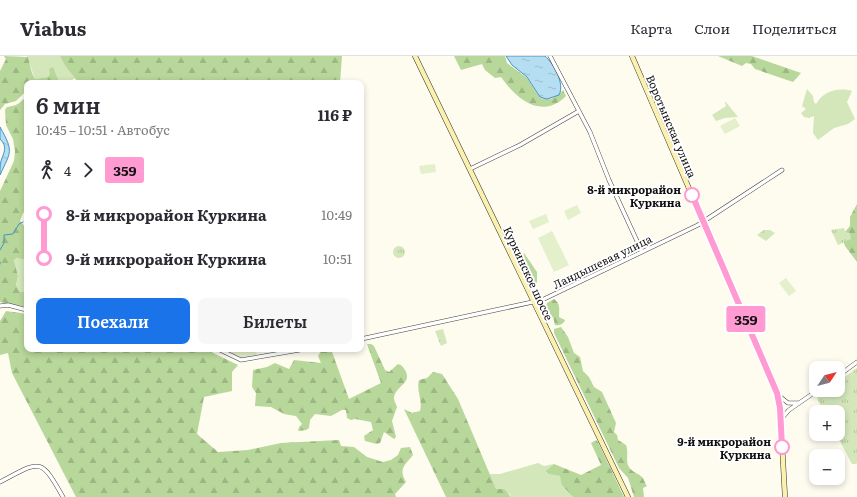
<!DOCTYPE html>
<html lang="ru">
<head>
<meta charset="utf-8">
<style>
	:root { --surface:#fff; --page:#f7f7f7; --text:#2b2b33; --muted:#7c7c81; --line:#e1e1e2; --accent:#1a73e8 }
	body { margin:0; font-family:Literata,serif; background:var(--page); color:var(--text); height:100vh; display:flex; flex-direction:column; font-size:15px; white-space:nowrap }
	* { box-sizing:border-box; margin:0 }
	p { font-size:13px; color:var(--muted) }
	.icon { flex:none; width:22px; height:22px; fill:none; stroke:currentColor; stroke-width:2; stroke-linecap:round; stroke-linejoin:round }
	.map { position:relative; flex:1; overflow:hidden }
	.details { position:absolute; left:24px; top:24px; width:340px; height:272px; display:flex; flex-direction:column; background:var(--surface); border-radius:8px; box-shadow:0 2px 6px #0003 }
	.details>* { flex:none }
	.badge { padding:0 8px; border-radius:3px; font-size:14px; line-height:26px }
	.needle { width:26px; rotate:55deg }
	.controls { position:absolute; left:809px; top:305px; display:grid; gap:8px }
	.controls a { display:grid; place-items:center; width:36px; height:36px; border-radius:8px; background:var(--surface); box-shadow:0 2px 6px #0003; font-size:20px }
	.map>.badge { position:absolute; translate:-50% -50%; box-shadow:0 0 0 2px #fff }
	.legs { display:flex; align-items:center; gap:6px; height:44px; padding:0 12px; font-size:13px }
	.legs p { margin-inline-start:auto }
	.overview { display:flex; align-items:center; justify-content:space-between; height:68px; padding:0 12px }
	h1 { font-size:22px; font-weight:600; line-height:30px }
	.action { display:flex; gap:8px; margin-top:auto; padding:8px 12px }
	.action a { flex:1; height:46px; border-radius:8px; background:var(--accent); color:#fff; font-size:16px; font-weight:600; line-height:46px; text-align:center }
	.action a+a { background:var(--page); color:var(--text) }
	ul { padding:0 12px; list-style:none }
	li { display:flex; align-items:center; gap:14px; height:44px; font-size:15px }
	li i { display:grid; place-items:center; width:6px; height:100%; margin:0 5px; background:currentColor }
	li i::after { content:''; width:10px; height:10px; margin:-5px; border:3px solid; border-radius:50%; background:var(--surface) }
	li p { margin-inline-start:auto }
	li:first-child i { background:linear-gradient(#0000 50%,currentColor 0) }
	li:last-child i { background:linear-gradient(currentColor 50%,#0000 0) }
	header { display:flex; align-items:center; gap:24px; box-sizing:border-box; height:56px; padding:0 20px; background:var(--surface); border-bottom:1px solid var(--line) }
	header strong { font-size:19px }
	nav { display:flex; gap:22px; margin-inline-start:auto; font-size:14px }
	.map>svg:first-child { display:block }
</style>
</head>
<body>
<header>
<strong>Viabus</strong>
<nav><a>Карта</a><a>Слои</a><a>Поделиться</a></nav>
</header>
<div class="map">
<svg width="857" height="441" viewBox="0 0 857 441">
	<defs>
		<pattern id="forest-firs" width="22" height="20" patternUnits="userSpaceOnUse"><rect width="22" height="20" fill="#b8d79a"/><path d="M5 1l3.5 6h-7zM16 11l3.5 6h-7z" fill="#9db784"/></pattern>
		<pattern id="park-tufts" width="24" height="20" patternUnits="userSpaceOnUse"><rect width="24" height="20" fill="#d3e7ba"/><path d="M3 7l-1-3M5 7V3M7 7l1-3M15 17l-1-3M17 17v-4M19 17l1-3" fill="none" stroke="#b4c59f"/></pattern>
		<pattern id="water-ripples" width="26" height="14" patternUnits="userSpaceOnUse"><rect width="26" height="14" fill="#b6def3"/><path d="M2 4q2-2 4 0t4 0M15 11q2-2 4 0t4 0" fill="none" stroke="#9bbdcf"/></pattern>
	</defs>
	<rect width="100%" height="100%" fill="#fefbef"/>
	<path fill="#d3e7ba" d="M27,0H60C64,9 70,13 75,22L67,27H60L55,15L48,21L35,23Z
		M807,33L813,40L814,46L816,48C824,35 837,31 852,35L847,46L855,63L848,68L834,72L818,84L813,77L814,60L809,62L804,61L801,57L806,53L802,50Z
		M27,201V216L24,220L27,233L24,236H20L16,229L18,220L14,204L17,202L26,204Z
		M538,407L544,410L554,408L546,416L548,418L560,420L573,441H511L510,438L496,433L489,418H500Z"/>
	<path fill="url(#forest-firs)" d="M4,0L28,1C30,9 31,16 35,23L48,21L50,18L49,13L53,11L60,27H27V34L16,45L5,48L0,54V15L6,3Z
		M60,0H342L340,27H83L77,25C71,16 64,10 60,0Z
		M454,0H505L507,7L527,22L540,42C550,45 556,42 563,34L566,40C542,64 517,44 501,21L495,22L485,14L482,8L461,14Z
		M718,0H752L801,17L793,26L755,13L751,8L746,7L742,10Z
		M27,40V155L23,157L20,165L27,173V201L26,204L17,202L14,204L18,220L16,229L20,236H24L27,233L24,220L27,216V251L0,246V135L14,105L15,95L13,83L6,69L5,54L7,51C19,49 18,48 27,40Z
		M857,148V206L845,190L843,184L844,177L850,170V161Z
		M524,197L537,216V230L531,229L526,212L521,204Z
		M554,243C561,248 559,254 559,261L565,264C564,268 559,270 555,269L553,261H548L544,254L547,247Z
		M6,255L27,258V293H205L238,309L232,316V335L204,341L197,378L218,396L248,394L281,387L339,384L341,390L354,391L367,401L383,406L391,404L398,399L401,392L410,391L413,399C405,409 398,413 406,426L395,438L396,441H76L12,317L8,297L0,299V265Z
		M561,271L568,281L574,297L580,301L583,315L589,321L594,331L602,336L616,367L614,376L617,379L618,384L626,389C629,396 625,405 629,411C633,417 638,417 642,421C644,423 645,428 647,430L643,432L644,441H634L628,422L619,412L554,277V273Z
		M367,288H371L374,290L385,314L389,316L398,308C402,309 403,311 405,314C413,327 395,330 394,342C394,345 396,348 397,351L392,365L396,381L394,383L384,376L380,387L377,388L365,385L364,380L373,374L371,366L355,363L351,364L347,362L346,354H342L331,360L315,358L310,364L309,372L306,374L298,375L299,371L302,368L296,360L284,358L271,351L255,350L256,337L252,331L253,314L267,311L275,307L289,313L294,304L321,307L318,300L321,295L331,293L349,343L381,327Z
		M433,316L442,318L458,343L496,433H504L511,441H446L404,353L412,357L420,355C423,344 416,335 419,324L427,322Z
		M596,384L598,386L624,441H573L562,429L560,420L548,418L546,415L554,408L581,419L601,409L591,387Z"/>
	<path fill="url(#park-tufts)" d="M725,45L738,61L725,62L716,65L712,59L726,50Z
		M844,172L845,176L850,177L851,183L838,189L831,174Z
		M764,174H770L775,177L766,185L757,179Z
		M393 196a6 6 0 1 1 12 0a6 6 0 1 1-12 0Z
		M443,273L447,287L441,290L435,275Z
		M857,312V407L856,408H852L836,378H838V356H824L817,342L827,334H838V326Z"/>
	<path fill="#e4efcc" d="M735,62L740,70L725,78L720,70Z
		M435,108L436,116L421,118L419,110Z
		M577,149L581,157L568,164L564,155Z
		M546,158L549,166L533,173L529,165Z
		M552,175L569,209L554,216L538,182Z
		M786,222L796,235L789,240L779,227Z
		M220,293H256L257,301L241,302Z"/>
	<path fill="url(#water-ripples)" stroke="#4196c7" d="M506,0H545C554,8 565,28 559,39L547,43L540,41L527,21L512,9Z
		M0,71C14,96 11,95 0,119C0,115 0,109 1,105C4,96 8,91 0,83Z"/>
	<g fill="none" stroke-linecap="round" stroke-linejoin="round">
		<path stroke="#4196c7" stroke-width="1" d="M0,194L4,187V179L13,178L19,168L23,166
			M0,206V208"/>
		<g stroke="#414141" stroke-width="4.5">
			<path id="street" d="M550,0L590,76L609,124L642,196
				M470,113L520,89L579,55
				M0,250L8,249L27,254
				M361,283L542,244L698,169L782,114
				M218,293L241,304L305,293
				M838,320L857,306
				M778,339L788,347H798
				M781,363L789,354L818,334
				M0,426C40,405 40,400 63,441"/>
		</g>
		<g stroke="#303030" stroke-width="5.5">
			<path id="secondary" d="M415,0L628,441
				M632,0L777,337L780,352L785,441"/>
		</g>
		<use href="#street" stroke="#fff" stroke-width="3.5"/>
		<use href="#secondary" stroke="#fbf0ad" stroke-width="4.5"/>
	</g>
	<g fill="none" stroke-linecap="round" stroke-linejoin="round">
		<g stroke="#fff" stroke-width="9">
			<path id="line-1" d="M692,139L777,337L780,352L782,391"/>
		</g>
		<use href="#line-1" stroke="#ff9ad2" stroke-width="6"/>
	</g>
	<g fill="#fff" stroke="#ff9ad2" stroke-width="2">
		<circle cx="692" cy="139" r="7"/>
		<circle cx="782" cy="391" r="7"/>
	</g>
	<g text-anchor="middle" dominant-baseline="central" stroke-width="4" stroke-linejoin="round" paint-order="stroke">
		<g font-size="11" fill="#0e0e0e" stroke="#fff">
			<text transform="translate(672 70) rotate(67)">Воротынская улица</text>
			<text transform="translate(602 205) rotate(-26)">Ландышевая улица</text>
			<text transform="translate(529 217) rotate(65)">Куркинское шоссе</text>
		</g>
		<g font-size="11" font-weight="bold" fill="#0e0e0e" stroke="#fff" text-anchor="end">
			<text x="681" y="133">8-й микрорайон<tspan x="681" dy="13">Куркина</tspan></text>
			<text x="771" y="385">9-й микрорайон<tspan x="771" dy="13">Куркина</tspan></text>
		</g>
	</g>
</svg>
<div class="controls">
<a><svg class="needle" viewBox="-14 -14 28 28"><path d="M0-13l5 13h-10z" fill="#e53935"/><path d="M0 13l5-13h-10z" fill="#7c7c81"/></svg></a>
<a>+</a>
<a>−</a>
</div>
<b class="badge" style="left:746px;top:263px;background:#ff9ad2;color:#111">359</b>
<section class="details">
<div class="overview"><div><h1>6 мин</h1><p>10:45 – 10:51 · Автобус</p></div><b>116 ₽</b></div>
<div class="legs"><svg class="icon" aria-label="walk" viewBox="0 0 24 24"><circle cx="13" cy="4" r="2"/><path d="M13 8l-2 6 4 7M11 14l-3 7M7 12l3-4h3l4 4"/></svg>4<svg class="icon" aria-label="forward" viewBox="0 0 24 24"><path d="M9 5l7 7-7 7"/></svg><b class="badge" style="background:#ff9ad2;color:#111">359</b></div>
<ul>
<li><i style="color:#ff9ad2"></i><b>8-й микрорайон Куркина</b><p>10:49</p></li>
<li><i style="color:#ff9ad2"></i><b>9-й микрорайон Куркина</b><p>10:51</p></li>
</ul>
<div class="action"><a>Поехали</a><a>Билеты</a></div>
</section>
</div>
</body>
</html>
